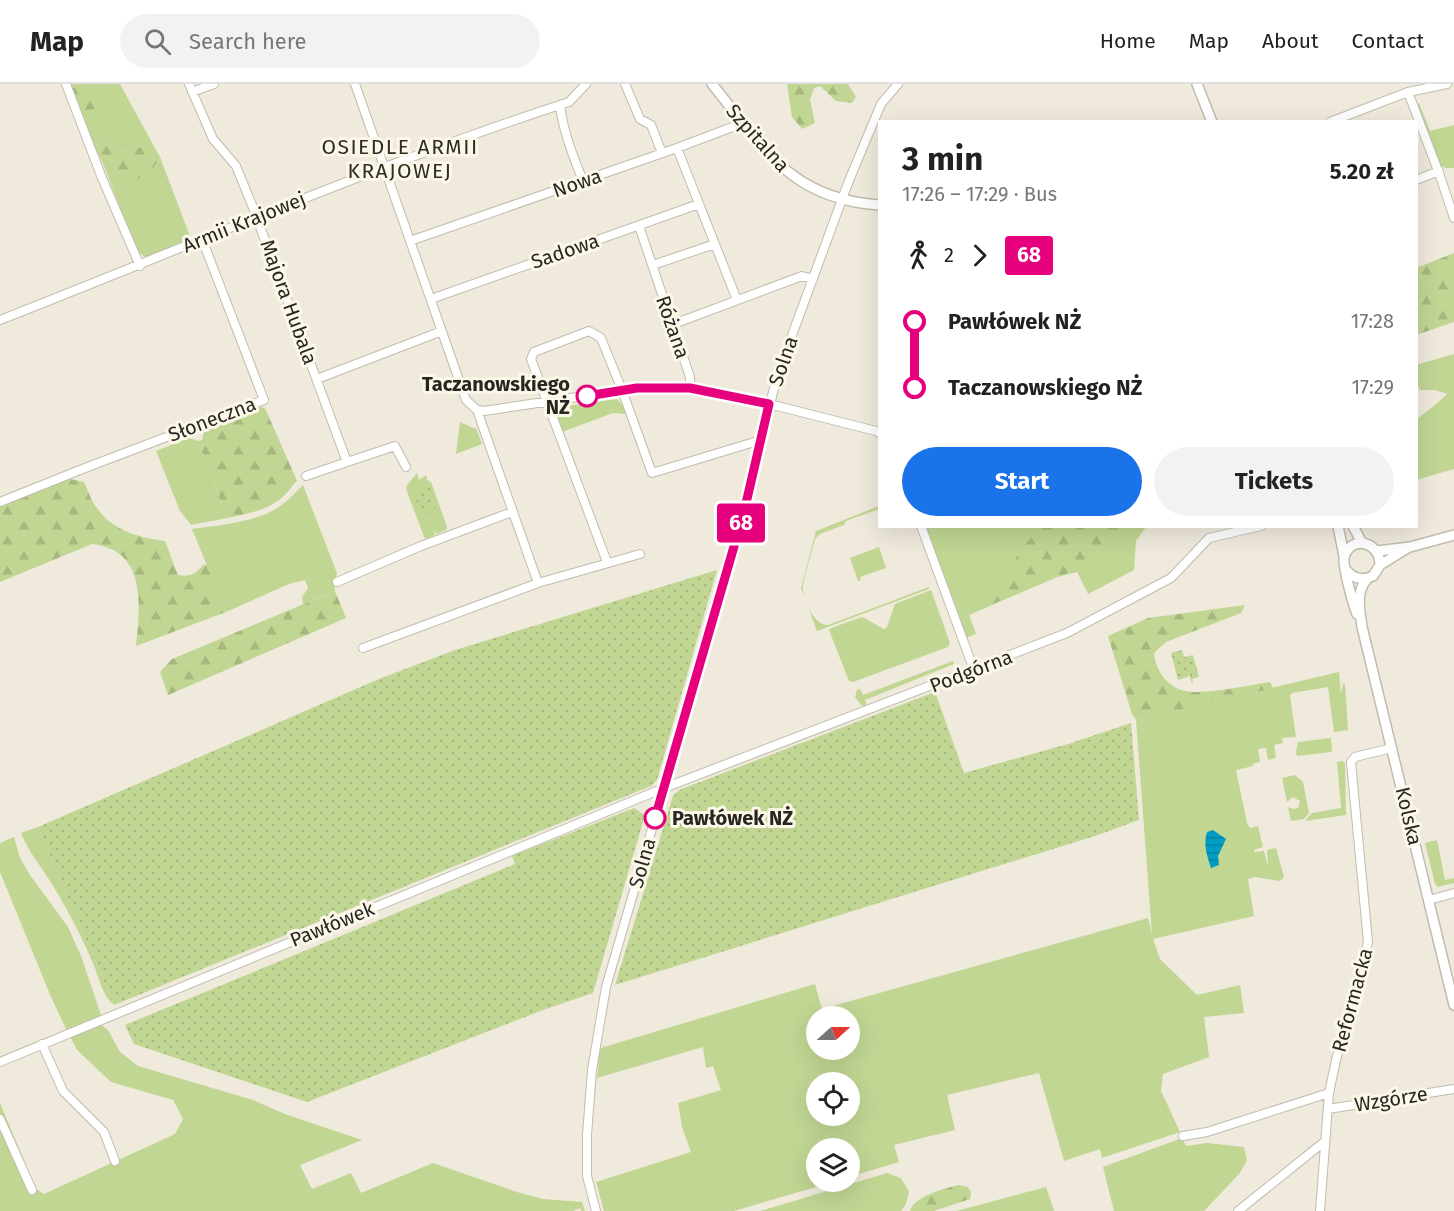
<!DOCTYPE html>
<html lang="en">
<head>
<meta charset="utf-8">
<style>
	:root { --surface:#fff; --page:#f2f2f2; --text:#222; --muted:#767676; --line:#e0e0e0; --accent:#1a73e8 }
	body { margin:0; font-family:"Fira Sans",sans-serif; background:var(--page); color:var(--text); height:100vh; display:flex; flex-direction:column; font-size:22px; white-space:nowrap }
	* { box-sizing:border-box; margin:0 }
	p { font-size:20px; color:var(--muted) }
	.icon { flex:none; width:33px; height:33px; fill:none; stroke:currentColor; stroke-width:2; stroke-linecap:round; stroke-linejoin:round }
	.map { position:relative; flex:1; overflow:hidden }
	.sheet { position:absolute; left:878px; top:36px; width:540px; height:408px; display:flex; flex-direction:column; background:var(--surface); border-radius:0px; box-shadow:0 6px 24px #0002 }
	.sheet>* { flex:none }
	.badge { padding:0 12px; border-radius:4px; font-size:21px; line-height:39px }
	.needle { width:39px; rotate:69deg }
	.tools { position:absolute; left:806px; top:922px; display:grid; gap:12px }
	.tools a { display:grid; place-items:center; width:54px; height:54px; border-radius:50%; background:var(--surface); box-shadow:0 6px 24px #0002; font-size:30px }
	.map>.badge { position:absolute; translate:-50% -50%; box-shadow:0 0 0 3px #fff }
	.legs { display:flex; align-items:center; gap:9px; height:66px; padding:0 24px; font-size:20px }
	.legs p { margin-inline-start:auto }
	.overview { display:flex; align-items:center; justify-content:space-between; height:102px; padding:0 24px }
	h1 { font-size:33px; font-weight:700; line-height:45px }
	.primary-button { display:flex; gap:12px; margin-top:auto; padding:12px 24px }
	.primary-button a { flex:1; height:69px; border-radius:36px; background:var(--accent); color:#fff; font-size:24px; font-weight:700; line-height:69px; text-align:center }
	.primary-button a+a { background:var(--page); color:var(--text) }
	ul { padding:0 24px; list-style:none }
	li { display:flex; align-items:center; gap:21px; height:66px; font-size:22px }
	li i { display:grid; place-items:center; width:9px; height:100%; margin:0 8px; background:currentColor }
	li i::after { content:''; width:15px; height:15px; margin:-8px; border:4px solid; border-radius:50%; background:var(--surface) }
	li p { margin-inline-start:auto }
	li:first-child i { background:linear-gradient(#0000 50%,currentColor 0) }
	li:last-child i { background:linear-gradient(currentColor 50%,#0000 0) }
	header { display:flex; align-items:center; gap:36px; box-sizing:border-box; height:84px; padding:0 30px; background:var(--surface); border-bottom:2px solid var(--line) }
	header strong { font-size:28px }
	nav { display:flex; gap:33px; margin-inline-start:auto; font-size:21px }
	.search { width:420px; height:54px; background:var(--page); display:flex; align-items:center; gap:15px; box-sizing:border-box; padding:0 21px; border-radius:33px; color:var(--muted); font-size:22px }
	.map>svg:first-child { display:block }
</style>
</head>
<body>
<header>
<strong>Map</strong>
<div class="search"><svg class="icon" aria-label="search" viewBox="0 0 24 24"><circle cx="10" cy="10" r="6"/><path d="M15 15l6 6"/></svg>Search here</div>
<nav><a>Home</a><a>Map</a><a>About</a><a>Contact</a></nav>
</header>
<div class="map">
<svg width="1454" height="1127" viewBox="0 0 1454 1127">
	<defs>
		<pattern id="forest-firs" width="22" height="20" patternUnits="userSpaceOnUse" patternTransform="scale(1.5)"><rect width="22" height="20" fill="#c1d693"/><path d="M5 1l3.5 6h-7zM16 11l3.5 6h-7z" fill="#a6b87e"/></pattern>
		<pattern id="park-dots" width="8" height="8" patternUnits="userSpaceOnUse" patternTransform="scale(1.5)"><rect width="8" height="8" fill="#c1d693"/><path d="M2 2h.1M6 6h.1" fill="none" stroke="#a6b87e" stroke-width="1.8" stroke-linecap="round"/></pattern>
		<pattern id="water-rules" width="6" height="5" patternUnits="userSpaceOnUse" patternTransform="scale(1.5)"><rect width="6" height="5" fill="#009dc4"/><path d="M0 2.5h6" fill="none" stroke="#02809f"/></pattern>
	</defs>
	<rect width="100%" height="100%" fill="#efeadc"/>
	<path fill="#c1d693" fill-rule="evenodd" d="M69,0H120L156,66L146,62L121,67L115,59L108,54L95,63Z
		M1419,19L1430,47L1454,41V84H1446L1440,82L1416,21Z
		M160,73L191,155L145,173L137,167L105,85L114,102L156,81Z
		M1454,270V385L1416,396V336C1427,327 1437,320 1447,310L1435,306H1420L1418,301L1416,302V281Z
		M617,315L622,321H624L626,330L613,329L562,348L555,329L560,323Z
		M460,338L473,344H476L482,360L456,370Z
		M189,354L198,357L227,434L191,441L180,427L156,367Z
		M417,389L419,396L426,391L427,396L431,398L447,443L446,446L437,450L434,446L435,451L425,455L406,405L407,401Z
		M303,401L337,489L334,500L335,507L303,520L302,513L308,504L305,496L289,500L226,528L192,445C215,442 250,438 270,428C283,422 293,411 303,401Z
		M879,422V425L846,437L844,441L820,450L815,455C813,466 802,497 803,506C805,519 814,541 828,541L929,503V505L817,547L801,504L816,447Z
		M925,443H1146L1136,457L1134,486L1088,510L1077,488L1057,493L969,531L976,550L966,554Z
		M879,463L886,484L860,493L861,496L858,497L850,474Z
		M931,506L950,559L948,563L853,598L849,597L829,546L831,544L862,533L884,545L887,543L895,520Z
		M953,577L954,580L865,616L867,623L861,621L855,613L857,606L860,605L863,611Z
		M1339,588L1341,610L1343,600H1345L1348,646L1334,648L1328,603L1292,609L1290,612L1296,653L1282,654L1283,659L1274,661L1276,674L1268,676L1266,664L1258,665L1260,678L1252,680L1253,682L1236,686L1247,739L1250,744L1258,742L1263,763L1254,766V768L1264,767L1268,783L1267,766L1276,764L1284,793L1280,797L1255,793L1248,795L1254,832L1153,855L1160,875L1197,911L1240,901L1244,929L1204,933L1209,973L1163,990L1161,1007L1180,1048L1102,1074L1100,1065L1064,1077L1039,989L947,1011L955,1046L894,1061L899,1078L849,1093V1065H816V1098H833L734,1127H604L596,1098L691,1068L682,1043L678,1019L721,1006L713,982L706,984L703,963L597,994L600,966L605,961L604,963L815,900L822,925L1148,834L1152,850L1136,636ZM816,933H849V966H816ZM816,999H849V1032H816Z
		M1331,654L1332,668L1297,672L1296,668L1298,658Z
		M1342,677L1345,679L1346,731L1305,737L1312,729L1341,724L1337,678Z
		M1295,691L1303,698L1309,729L1304,735L1291,737L1288,723L1293,725L1298,724L1300,717L1293,713L1287,718L1282,694Z
		M38,743L114,921C103,912 100,898 95,884C83,855 67,824 50,797C40,781 28,767 21,749Z
		M14,753L20,774L30,791L68,843L81,872L101,931L67,947L51,913L0,788V759Z
		M1437,756L1445,796L1454,794V799L1438,803L1435,800L1425,759Z
		M100,940L108,946L120,968L138,982L253,1016L285,1030L362,1056L300,1081L312,1105L351,1089L361,1109L433,1079L517,1108L543,1115L582,1118L585,1127H581L580,1124L573,1127H0V1019L36,1105L44,1110L175,1050L183,1035L173,1016L111,998L77,966L70,952Z
		M1182,1054L1186,1062L1207,1059L1244,1063L1247,1076L1240,1089L1204,1127H1114L1103,1083Z
		M887,1089L901,1094L909,1108L906,1120L901,1127H760Z
		M1046,1103L1054,1127H956Z"/>
	<path fill="url(#forest-firs)" d="M787,0H848L856,13L852,19L836,17L820,2L814,4L810,16L815,39L802,45L792,33Z
		M84,2C93,16 96,26 96,42L91,38L72,6V4Z
		M108,54L115,59L121,67L146,62L156,66L160,73C153,90 132,100 114,103L95,63Z
		M1454,169V238L1416,251V184Z
		M256,322L265,324L297,397C291,403 286,411 279,416C265,427 245,430 227,434L198,357L202,356L204,347Z
		M66,394L84,398C88,406 91,417 97,424C111,446 140,454 165,457L178,491C190,493 195,491 203,481H207L226,528L136,562C140,521 147,466 92,460L0,498V421Z
		M1038,443H1129L1118,458L1086,483L1057,493L990,521L968,522L983,507L1010,489L1018,469L1033,451Z
		M335,507L346,534L168,611L160,588L172,575Z
		M1245,521L1241,529L1166,558L1154,569C1156,587 1167,603 1185,607C1204,611 1250,601 1270,598L1273,604L1136,636L1132,630L1108,552L1148,534Z
		M958,1101L968,1103L971,1108L970,1115L934,1127H910C914,1112 944,1105 958,1101Z"/>
	<path fill="url(#park-dots)" d="M427,398L431,402L430,414L437,428L423,429L416,420L417,411Z
		M717,486L657,696L651,702L114,921L38,743L379,595L455,566Z
		M1182,566L1184,573L1193,571L1199,593L1192,595L1193,600H1192L1189,590L1188,593L1178,596L1171,569Z
		M935,608L964,689L1068,660L1131,639L1139,736L1098,751L615,901L673,712L679,706Z
		M634,724L645,731L593,909L543,926L307,1018L134,960L125,941L515,780L512,772Z"/>
	<path fill="url(#water-rules)" d="M1213,746L1226,755L1218,772L1219,781L1211,784C1207,772 1203,760 1207,748Z"/>
	<g fill="none" stroke-linecap="round" stroke-linejoin="round">
		<g stroke="#c1bcaf" stroke-width="10">
			<path id="minor" d="M66,0L102,94L140,182
				M189,0L213,55L236,82L252,121L347,378L306,392
				M355,0L466,316L477,326L484,327L637,304H690L769,320L876,347L879,349
				M625,0L640,35L651,41L662,69
				M192,8L214,0
				M1408,8L1440,92L1454,134
				M560,21C563,47 573,72 583,97
				M1330,38L1408,8L1447,0
				M677,64L737,216
				M1416,96L1439,87
				M639,142L690,293V304
				M410,157L677,64L743,39
				M653,181L715,160
				M431,215L699,120
				M0,236C189,162 375,81 569,18L586,0
				M671,241L802,192L813,195
				M317,295L442,247
				M477,326L538,499
				M347,378L395,362L406,383
				M0,418L85,384L264,316L202,155
				M921,442L974,586
				M607,478L531,275L534,268L589,247L601,254L622,306L652,389L761,356
				M337,498L421,462L512,428
				M363,564L538,499L640,470
				M1429,816L1454,809
				M42,960L63,1007L104,1048L115,1077
				M0,978L664,704L1067,549L1171,494L1209,454L1261,442
				M1328,1025L1454,1005
				M0,1035L32,1106
				M1183,1052L1207,1048L1329,1009
				M596,1127L587,1092V1051L592,986L606,903L744,428L777,292L848,99L881,20L898,0
				M1238,1127L1324,1058
				M1320,1127L1329,1009L1336,976L1368,858L1351,678L1355,673L1392,664"/>
		</g>
		<g stroke="#c1bcaf" stroke-width="12">
			<path id="tertiary" d="M712,0C763,63 790,115 879,121
				M1197,0L1212,38
				M1338,442L1344,472
				M1353,442L1362,459
				M1377,467L1410,463L1454,451
				M1380,481L1406,465
				M1346,486C1354,495 1362,497 1373,492L1380,481C1380,456 1349,451 1344,474C1343,484 1353,520 1357,530
				M1367,495C1355,509 1360,526 1362,543L1454,921"/>
		</g>
		<use href="#minor" stroke="#fff" stroke-width="8"/>
		<use href="#tertiary" stroke="#fff" stroke-width="9"/>
	</g>
	<g fill="none" stroke-linecap="round" stroke-linejoin="round">
		<g stroke="#fff" stroke-width="14">
			<path id="line-1" d="M587,312L637,304H690L769,320L744,428L655,734"/>
		</g>
		<use href="#line-1" stroke="#e6007e" stroke-width="9"/>
	</g>
	<g fill="#fff" stroke="#e6007e" stroke-width="3">
		<circle cx="587" cy="312" r="10"/>
		<circle cx="655" cy="734" r="10"/>
	</g>
	<g text-anchor="middle" dominant-baseline="central" stroke-width="6" stroke-linejoin="round" paint-order="stroke">
		<g font-size="20" fill="#272621" stroke="#fcf7e9">
			<text transform="translate(758 54) rotate(48)">Szpitalna</text>
			<text transform="translate(577 99) rotate(-19)">Nowa</text>
			<text transform="translate(244 138) rotate(-22)">Armii Krajowej</text>
			<text transform="translate(565 167) rotate(-19)">Sadowa</text>
			<text transform="translate(289 218) rotate(70)">Majora Hubala</text>
			<text transform="translate(673 243) rotate(71)">Różana</text>
			<text transform="translate(783 277) rotate(-71)">Solna</text>
			<text transform="translate(212 335) rotate(-21)">Słoneczna</text>
			<text transform="translate(971 587) rotate(-21)">Podgórna</text>
			<text transform="translate(1409 732) rotate(77)">Kolska</text>
			<text transform="translate(642 779) rotate(-74)">Solna</text>
			<text transform="translate(332 840) rotate(-22)">Pawłówek</text>
			<text transform="translate(1352 916) rotate(-75)">Reformacka</text>
			<text transform="translate(1391 1015) rotate(-9)">Wzgórze</text>
		</g>
		<g font-size="20" font-weight="bold" fill="#272621" stroke="#fcf7e9" text-anchor="end">
			<text x="570" y="300">Taczanowskiego<tspan x="570" dy="23">NŻ</tspan></text>
			<text x="672" y="734" text-anchor="start">Pawłówek NŻ</text>
		</g>
		<g font-size="21" letter-spacing="1.5" fill="#302d22" stroke="#fcf7e9">
			<text x="400" y="63">OSIEDLE ARMII<tspan x="400" dy="24">KRAJOWEJ</tspan></text>
		</g>
	</g>
</svg>
<div class="tools">
<a><svg class="needle" viewBox="-14 -14 28 28"><path d="M0-13l5 13h-10z" fill="#e53935"/><path d="M0 13l5-13h-10z" fill="#767676"/></svg></a>
<a><svg class="icon" aria-label="locate" viewBox="0 0 24 24"><circle cx="12" cy="12" r="6"/><path d="M12 2v4M12 18v4M2 12h4M18 12h4"/></svg></a>
<a><svg class="icon" aria-label="layers" viewBox="0 0 24 24"><path d="M12 4l9 5-9 5-9-5zM3 14l9 5 9-5"/></svg></a>
</div>
<b class="badge" style="left:741px;top:439px;background:#e6007e;color:#fff">68</b>
<section class="sheet">
<div class="overview"><div><h1>3 min</h1><p>17:26 – 17:29 · Bus</p></div><b>5.20 zł</b></div>
<div class="legs"><svg class="icon" aria-label="walk" viewBox="0 0 24 24"><circle cx="13" cy="4" r="2"/><path d="M13 8l-2 6 4 7M11 14l-3 7M7 12l3-4h3l4 4"/></svg>2<svg class="icon" aria-label="forward" viewBox="0 0 24 24"><path d="M9 5l7 7-7 7"/></svg><b class="badge" style="background:#e6007e;color:#fff">68</b></div>
<ul>
<li><i style="color:#e6007e"></i><b>Pawłówek NŻ</b><p>17:28</p></li>
<li><i style="color:#e6007e"></i><b>Taczanowskiego NŻ</b><p>17:29</p></li>
</ul>
<div class="primary-button"><a>Start</a><a>Tickets</a></div>
</section>
</div>
</body>
</html>
